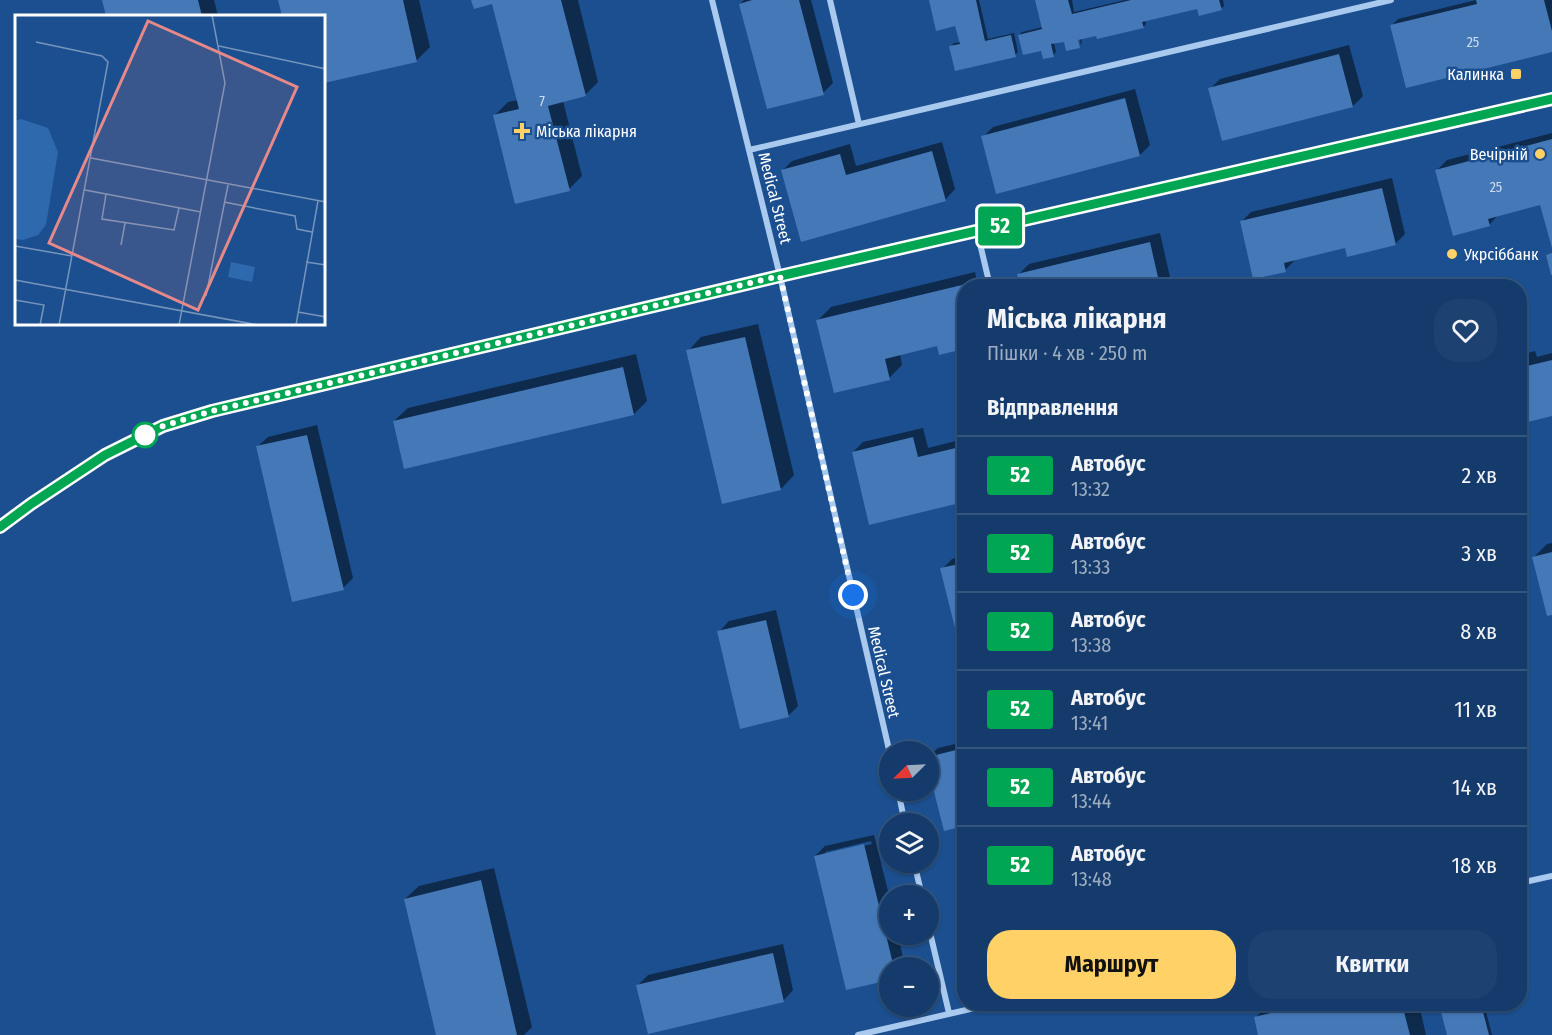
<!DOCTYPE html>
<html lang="uk">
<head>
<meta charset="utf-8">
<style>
	:root { --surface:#143b6b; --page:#1d4271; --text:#f1f3f6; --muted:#9dadc1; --line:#33557e; --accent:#ffd166 }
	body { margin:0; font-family:"Fira Sans Condensed",sans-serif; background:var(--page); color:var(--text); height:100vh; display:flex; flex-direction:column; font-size:22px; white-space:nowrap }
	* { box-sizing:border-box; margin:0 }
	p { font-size:20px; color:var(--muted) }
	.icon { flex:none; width:33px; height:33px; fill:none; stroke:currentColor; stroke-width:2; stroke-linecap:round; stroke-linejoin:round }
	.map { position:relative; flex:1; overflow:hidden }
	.panel { position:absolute; left:957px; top:279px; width:570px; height:732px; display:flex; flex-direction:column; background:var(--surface); border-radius:24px; box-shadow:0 2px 4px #0004,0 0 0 2px var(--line) }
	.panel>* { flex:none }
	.badge { padding:0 12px; border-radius:4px; font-size:21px; line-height:39px }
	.needle { width:39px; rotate:246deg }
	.tools { position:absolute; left:879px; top:741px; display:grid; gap:12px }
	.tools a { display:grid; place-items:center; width:60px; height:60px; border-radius:50%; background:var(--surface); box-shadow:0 2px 4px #0004,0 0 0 2px var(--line); font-size:30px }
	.you { position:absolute; width:30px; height:30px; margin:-15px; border:4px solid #fff; border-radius:50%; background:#1a73e8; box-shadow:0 0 0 9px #1a73e833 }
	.map>.badge { position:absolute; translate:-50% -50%; box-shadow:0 0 0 3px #fff }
	h2 { padding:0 30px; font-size:22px; line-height:54px }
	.round { display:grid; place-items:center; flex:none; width:63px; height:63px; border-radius:24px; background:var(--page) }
	.summary { display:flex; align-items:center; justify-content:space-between; height:102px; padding:0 30px }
	h1 { font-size:28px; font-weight:700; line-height:45px }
	.primary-button { display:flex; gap:12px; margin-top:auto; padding:12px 30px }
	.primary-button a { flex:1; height:69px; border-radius:24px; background:var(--accent); color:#111; font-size:24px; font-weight:700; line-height:69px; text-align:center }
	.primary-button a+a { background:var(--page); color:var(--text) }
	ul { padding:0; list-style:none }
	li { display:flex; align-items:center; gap:18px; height:78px; padding:0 30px; border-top:2px solid var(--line) }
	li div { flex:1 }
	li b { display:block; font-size:22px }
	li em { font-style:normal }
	li .badge { min-width:66px; font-weight:700; text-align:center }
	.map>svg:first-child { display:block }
</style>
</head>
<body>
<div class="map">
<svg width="1552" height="1035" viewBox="0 0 1552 1035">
	<rect width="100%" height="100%" fill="#1b4f8f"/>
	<path fill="#0007" fill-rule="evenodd" d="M103,0H214L218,16H107Z
		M280,0H419L430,47L417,60L324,82V16H284Z
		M473,0H578L598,82L585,95L563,101L582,176L569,189L494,116L508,102L518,100L493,2Z
		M744,0H811L833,83L823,93L740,4Z
		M930,0H979L988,39L1014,33L1018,52L1015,55L951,46L954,43L961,42L956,24Z
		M1037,0H1072L1074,12L1125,0H1223L1224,6L1221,9L1198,7L1145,19L1146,24L1143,27L1081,38L1082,44L1081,45L1078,32L1065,40L1054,42L1056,52L1053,55L1019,35L1022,32L1043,27Z
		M1476,0H1552V51L1392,25L1398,19Z
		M1349,45L1363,96L1353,106L1223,140L1210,89L1220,79Z
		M1135,89L1150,145L1140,155L983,137L993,127Z
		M1552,133V246L1541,203L1499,214L1489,225L1437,170L1447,160Z
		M942,142L955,189L945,200L782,171L792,161L850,144L856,166Z
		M1392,178L1405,234L1395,244L1346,247L1295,260L1285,270L1241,222L1251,212Z
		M1160,233L1172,286H1022L1019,274L1029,264Z
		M975,272L978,286H964V347L940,353L938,345L900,354L902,365L889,378L818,320L831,307Z
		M758,324L794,475L781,489L688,351L701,337Z
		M1535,351L1537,357L1552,353V415L1520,423V355Z
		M636,354L647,401L634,414L394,421L408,408Z
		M317,425L353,578L343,588L257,447L268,437Z
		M923,428L928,448L964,439V500L870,523L853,452L863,442Z
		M1552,543V614L1533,558L1547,544Z
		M964,556V662L942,569L952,559Z
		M776,610L798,706L788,716L719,632L729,621Z
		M964,742V825L945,829L928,757L938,748Z
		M874,835L890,899V934H898L905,968H890L815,856L825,846ZM871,841L872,844L825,855V852Z
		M494,868L532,1027L524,1035H437L405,899L419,886Z
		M964,886V902L961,889Z
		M783,944L793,990L783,1001L638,985L648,975Z
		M1269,1004H1419L1426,1035H1259L1255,1018Z
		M1441,1004H1484L1492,1035H1448Z"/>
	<path fill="#4478b7" d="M102,0H198L202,16H106Z
		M278,0H403L417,62L324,83V16H282Z
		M471,0H561L586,96L548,106L570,191L515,204L493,115L519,109L492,4L474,9Z
		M752,0H799L824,95L767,109L739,4Z
		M929,0H976L985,41L1011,35L1016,57L955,71L949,46L960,44L955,26L936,31Z
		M1035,0H1068L1072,14L1131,0H1219L1222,10L1199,16L1197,9L1142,22L1144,28L1097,39L1096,36L1078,40L1080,48L1066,51L1064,42L1051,44L1054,57L1043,59L1041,51L1023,55L1018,35L1042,29Z
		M1476,0H1544L1552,31V52L1406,88L1390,25L1477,4Z
		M1339,54L1353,107L1222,141L1208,88Z
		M1125,98L1140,156L996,194L981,136Z
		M1552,139V248L1540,205L1488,219L1490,226L1453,236L1435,170Z
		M932,151L946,201L801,242L781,170L840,154L846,175Z
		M1382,188L1396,245L1347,257L1345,248L1284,263L1286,272L1253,279L1240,221Z
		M1150,242L1160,286H1020L1017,274Z
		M1552,253V275H1551L1546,255Z
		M962,285L964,297V349L939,355L937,346L885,359L890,380L834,393L816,320Z
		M745,337L781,490L722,504L686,350Z
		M1552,360V416L1520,424V362L1526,361L1527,366Z
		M623,367L634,415L404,469L393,421Z
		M307,435L344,590L292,602L256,446Z
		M913,437L918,457L964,446V502L869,525L852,452Z
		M1552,552V615L1547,616L1532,557Z
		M964,563V664L940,568Z
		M766,620L789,717L740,729L717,631Z
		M964,748V826L944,831L928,768V757Z
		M864,844L894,968H890V980L846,990L814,856Z
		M481,880L517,1035H436L404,899Z
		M773,953L784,1002L648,1034L636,985Z
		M1310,1004H1402L1410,1035H1258L1254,1017Z
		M1439,1004H1481L1489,1035H1447Z"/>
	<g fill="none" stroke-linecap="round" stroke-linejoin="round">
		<path stroke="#a9c9ee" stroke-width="6" d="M712,0L780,276L890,754
			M830,0L859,124
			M749,150L1391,0
			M977,231L990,286
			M898,790L905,824
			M914,862L922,896
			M1520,883L1552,876
			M928,924L949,1013
			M858,1035L992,1004"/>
		<path stroke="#a9c9ee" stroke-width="10" d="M0,527L31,504L105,455L163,426L212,411L780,276L1552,99"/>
	</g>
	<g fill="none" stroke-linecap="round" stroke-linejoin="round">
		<g stroke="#fff" stroke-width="14">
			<path id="line" d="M0,527L31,504L105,455L163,426L212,411L780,276L1552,99"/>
		</g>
		<use href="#line" stroke="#00a651" stroke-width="9"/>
		<path stroke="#fff" stroke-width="6" stroke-dasharray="0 10.8" d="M145,435H144L163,426L212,411L780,276L853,595"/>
	</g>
	<g fill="#ffd166" stroke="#1b4f8f" stroke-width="2">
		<rect x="1510" y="68" width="12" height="12" rx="3"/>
		<path d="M519 122h6v6h6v6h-6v6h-6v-6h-6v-6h6z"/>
		<circle cx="1540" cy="154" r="6"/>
		<circle cx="1452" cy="254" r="6"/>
	</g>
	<circle fill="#fff" stroke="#00a651" stroke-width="3" cx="145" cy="435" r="12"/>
	<g text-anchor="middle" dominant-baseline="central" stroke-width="5" stroke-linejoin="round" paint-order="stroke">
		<g font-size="14" fill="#d0dded">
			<text x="1473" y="42">25</text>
			<text x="542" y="101">7</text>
			<text x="1496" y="187">25</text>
		</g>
		<g font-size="16" fill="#fff" stroke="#1b4f8f" text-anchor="end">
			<text x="1504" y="74">Калинка</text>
			<text x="536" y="131" text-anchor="start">Мiська лiкарня</text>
			<text x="1528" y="154">Вечірній</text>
			<text x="1464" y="254" text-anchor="start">Укрсiббанк</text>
		</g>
		<g font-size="16" fill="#fff" stroke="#1b4f8f">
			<text transform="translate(775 198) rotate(76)">Medical Street</text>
			<text transform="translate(884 672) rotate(77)">Medical Street</text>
		</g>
	</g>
	<g transform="translate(15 15)">
		<rect width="310" height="310" fill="#1b4f8f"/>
		<path d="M6,104L33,113L43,137L31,210L23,220L8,225L0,224V106ZM216,247L240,252L237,267L213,262Z" fill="#2e69ad"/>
		<path fill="none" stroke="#7695bc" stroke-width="1.5" d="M21,27L87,41L93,47L44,310M204,31L311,54M76,143L311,187M70,175L186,197M91,179L87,204L159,215L164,193M209,187L280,201L282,214L297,217M106,230L110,208M0,231L57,241M291,247L311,250M0,265L243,310M191,281L213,170M0,285L29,290L25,310M283,297L311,302M164,310L210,68L197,0M281,310L303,186"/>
		<path fill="#e88989" fill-opacity="0.15" stroke="#e88989" stroke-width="3" d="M133,6L282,72L183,295L34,228Z"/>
		<rect width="310" height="310" fill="none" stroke="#fff" stroke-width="3"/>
	</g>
</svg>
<div class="tools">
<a><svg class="needle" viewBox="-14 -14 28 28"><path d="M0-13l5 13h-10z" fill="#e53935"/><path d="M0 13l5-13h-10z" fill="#9dadc1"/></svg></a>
<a><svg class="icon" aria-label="layers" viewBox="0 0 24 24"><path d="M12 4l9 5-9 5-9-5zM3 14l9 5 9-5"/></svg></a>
<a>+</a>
<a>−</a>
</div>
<div class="you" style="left:853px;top:595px"></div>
<b class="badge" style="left:1000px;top:226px;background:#00a651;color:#fff">52</b>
<section class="panel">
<div class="summary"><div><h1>Міська лікарня</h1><p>Пішки · 4 хв · 250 m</p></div><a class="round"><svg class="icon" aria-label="heart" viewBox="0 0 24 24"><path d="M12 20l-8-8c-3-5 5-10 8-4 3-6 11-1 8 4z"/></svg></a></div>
<h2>Відправлення</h2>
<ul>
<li><span class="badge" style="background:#00a651;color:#fff">52</span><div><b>Автобус</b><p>13:32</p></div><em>2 хв</em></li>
<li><span class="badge" style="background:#00a651;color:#fff">52</span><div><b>Автобус</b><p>13:33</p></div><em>3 хв</em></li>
<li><span class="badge" style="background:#00a651;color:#fff">52</span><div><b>Автобус</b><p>13:38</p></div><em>8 хв</em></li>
<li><span class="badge" style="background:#00a651;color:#fff">52</span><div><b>Автобус</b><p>13:41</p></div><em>11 хв</em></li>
<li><span class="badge" style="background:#00a651;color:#fff">52</span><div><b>Автобус</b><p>13:44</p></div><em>14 хв</em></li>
<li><span class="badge" style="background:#00a651;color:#fff">52</span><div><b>Автобус</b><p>13:48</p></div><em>18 хв</em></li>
</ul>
<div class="primary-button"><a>Маршрут</a><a>Квитки</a></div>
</section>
</div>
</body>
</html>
